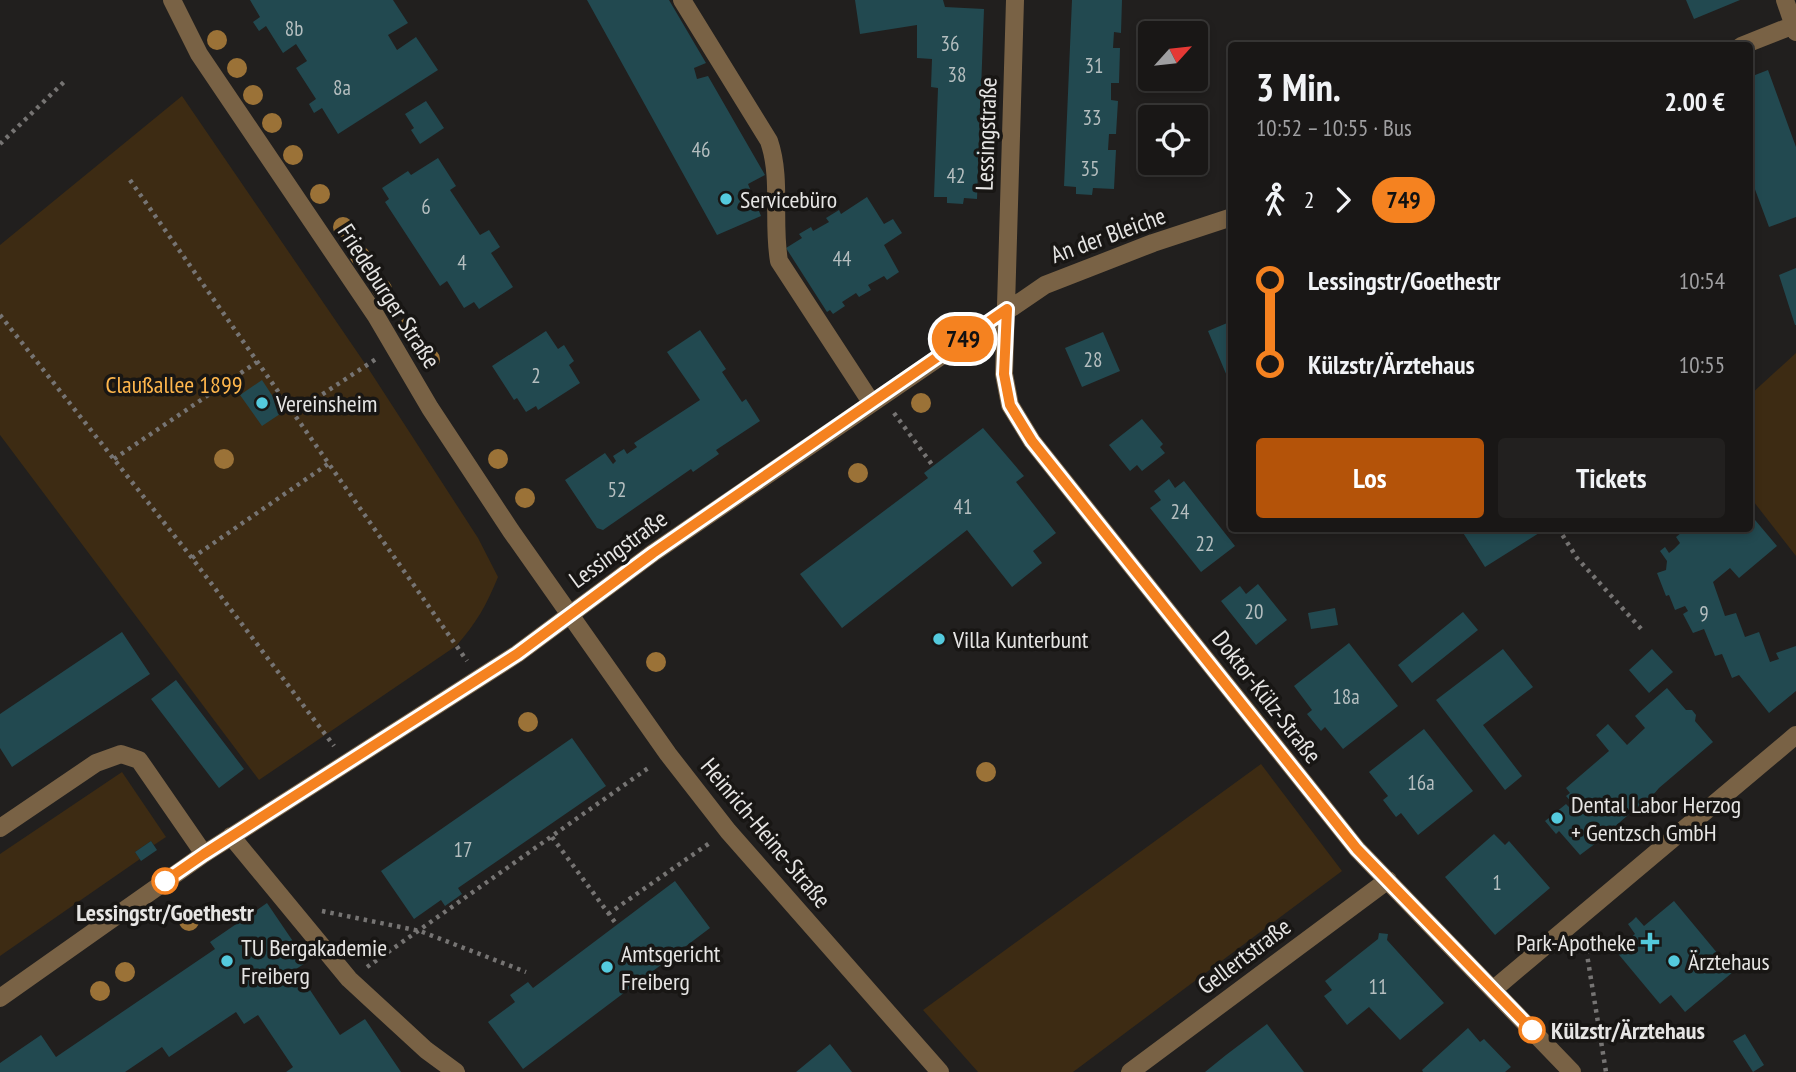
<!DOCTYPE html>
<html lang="de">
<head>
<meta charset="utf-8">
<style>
	:root { --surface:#191716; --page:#22201f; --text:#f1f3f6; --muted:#9f9fa1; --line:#373635; --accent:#b45309 }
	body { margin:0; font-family:"PT Sans Narrow",sans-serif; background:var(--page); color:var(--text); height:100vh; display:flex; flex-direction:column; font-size:26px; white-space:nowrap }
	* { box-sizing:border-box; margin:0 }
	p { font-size:23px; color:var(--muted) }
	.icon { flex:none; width:38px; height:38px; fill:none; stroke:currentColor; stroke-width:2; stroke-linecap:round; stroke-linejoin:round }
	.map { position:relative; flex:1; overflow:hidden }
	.sheet { position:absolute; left:1228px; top:42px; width:525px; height:490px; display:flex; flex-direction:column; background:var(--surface); border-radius:7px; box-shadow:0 4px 10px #0003,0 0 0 2px var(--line) }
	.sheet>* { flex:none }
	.badge { padding:0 14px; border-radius:23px; font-size:24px; line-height:46px }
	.needle { width:46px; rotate:63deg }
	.buttons { position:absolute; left:1138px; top:21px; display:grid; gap:14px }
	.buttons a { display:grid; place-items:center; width:70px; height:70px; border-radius:7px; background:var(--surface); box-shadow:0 4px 10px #0003,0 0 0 2px var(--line); font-size:35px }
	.map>.badge { position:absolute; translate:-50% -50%; box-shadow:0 0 0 4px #fff }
	.legs { display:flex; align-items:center; gap:10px; height:77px; padding:0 28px; font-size:23px }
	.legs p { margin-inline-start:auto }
	.head { display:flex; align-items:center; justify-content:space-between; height:119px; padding:0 28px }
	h1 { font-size:38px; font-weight:600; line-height:52px }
	.button { display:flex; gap:14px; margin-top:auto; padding:14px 28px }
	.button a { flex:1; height:80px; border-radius:7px; background:var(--accent); color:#fff; font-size:28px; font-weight:600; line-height:80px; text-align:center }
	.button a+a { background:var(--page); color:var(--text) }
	ul { padding:0 28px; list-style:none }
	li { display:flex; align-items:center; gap:24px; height:84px; font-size:26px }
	li i { display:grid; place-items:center; width:10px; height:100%; margin:0 9px; background:currentColor }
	li i::after { content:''; width:18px; height:18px; margin:-9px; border:5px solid; border-radius:50%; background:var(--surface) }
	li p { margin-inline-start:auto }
	li:first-child i { background:linear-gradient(#0000 50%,currentColor 0) }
	li:last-child i { background:linear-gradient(currentColor 50%,#0000 0) }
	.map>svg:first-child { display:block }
</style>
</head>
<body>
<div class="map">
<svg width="1796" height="1072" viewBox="0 0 1796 1072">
	<rect width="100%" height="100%" fill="#211f1e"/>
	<path fill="#3d2b13" d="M182,96L366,365L478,538L498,577C487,604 476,624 456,646L259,780L0,435V245Z
		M1796,353V556L1750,497V395Z
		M1261,764L1342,871L1073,1072H978L923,1010Z
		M122,772L166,837L154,845L151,841L135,852L140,859L0,956V854Z"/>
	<path fill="#224950" d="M250,0H393L408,23L388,35L397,50L416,37L438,70L338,134L322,108L314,113L309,104L316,99L296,68L307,61L296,44L283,53L266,26L259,31L253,22L260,17Z
		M587,0H669L706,63L694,68L697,79L708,76L765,175L748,184L761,216L717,235Z
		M855,0H943L945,7L984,9L977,199L964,198L963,204L947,203V197H934L938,88L931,87L932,59L917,58V25L860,34Z
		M1072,0H1122L1121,33L1114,32L1113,48H1120L1119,83H1111V100L1118,101L1116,134H1109L1108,150H1116L1114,189L1093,188L1092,195L1076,194V187L1064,186Z
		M1686,0H1740L1694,19Z
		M1768,70L1796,147V217L1769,227L1750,176V77Z
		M426,101L444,128L420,144L411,130L414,128L405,114Z
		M438,158L456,186L450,190L480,235L489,230L500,247L491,253L513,287L479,309L474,302L464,308L447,281L440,286L385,202L389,199L382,188L408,171L411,175Z
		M867,197L884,224L893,219L902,233L884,245L899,272L887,280L884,276L868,285L871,290L859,297L856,293L842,302L845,306L833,314L830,310L827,312L786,248L802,238L799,234L811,227L813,231L829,222L826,218L839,210L841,214Z
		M1796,268V325H1795L1779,275Z
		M1232,321V388L1208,331Z
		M700,330L726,369L722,372L742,402L746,399L760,421L716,450L719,454L693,472L691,469L603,530L597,528L565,480L605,453L613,464L616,461L613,456L624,449L627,454L637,447L634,443L700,400L667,352Z
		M546,331L558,349L564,345L574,361L569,365L580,383L538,410L536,406L526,412L517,398L514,400L492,366Z
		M1103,332L1120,371L1082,387L1065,348Z
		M262,380L283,412L262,426L240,395Z
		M1142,419L1163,444L1160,447L1165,453L1142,471L1137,465L1130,471L1109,445Z
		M983,428L1024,476L1016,482L1056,533L1033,551L1042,563L1012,587L967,530L842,628L800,574L928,478L924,473Z
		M1169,479L1175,488L1184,481L1235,546L1201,572L1150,508L1161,500L1154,491Z
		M1750,514L1777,546L1739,578L1730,568L1713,582L1725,616L1736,613L1745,637L1759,632L1770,662L1779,659L1776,653L1796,646V691L1769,713L1739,675L1732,678L1722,654L1715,656L1704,629L1693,633L1683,614L1688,611L1685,606L1675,610L1669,595L1666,596L1657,573L1666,570L1667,561L1660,551L1665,547L1669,553L1674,549L1680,543L1676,537L1687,528H1750Z
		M1460,528H1547L1485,567Z
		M1258,584L1287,620L1256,645L1221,601L1240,586L1246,594Z
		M1335,608L1338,625L1311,629L1308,613Z
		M1463,612L1478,630L1412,683L1398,665Z
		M122,632L150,674L12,767L0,748V714Z
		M1349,643L1398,706L1343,749L1325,727L1321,731L1307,714L1312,710L1294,686Z
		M1503,649L1533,687L1483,725L1522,776L1505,790L1436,700Z
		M1652,649L1673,672L1649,693L1629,670Z
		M176,680L244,769L219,788L151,699Z
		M1667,688L1686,710H1692L1696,715L1695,721L1713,742L1659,788L1653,795L1654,797L1638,812L1635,809L1596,843L1580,855L1559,831L1556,834L1545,821L1566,804L1571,809L1575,806L1566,796L1570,793L1566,788L1609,751L1596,735L1608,724L1627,745L1645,728L1635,716Z
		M1424,729L1473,791L1418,835L1401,813L1396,817L1383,800L1388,796L1369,772Z
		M572,738L606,786L458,888L462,894L445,906L441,900L414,919L381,871Z
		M1494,834L1505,845L1509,841L1550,888L1495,935L1445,877Z
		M151,841L157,850L141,861L135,852Z
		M675,881L710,928L523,1069L488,1022L515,1002L510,995L528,982L533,988Z
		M1674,901L1733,972L1685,1012L1671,995L1660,1004L1615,950L1635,934L1628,924L1632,921L1636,917L1644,926Z
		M267,903L307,962L296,969L340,1035L365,1019L401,1072H286L293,1067L258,1015L244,1024L236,1012L169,1057L162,1047L125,1072H0V1063L41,1035L56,1057L215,949L210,942Z
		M1379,933L1388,934L1387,940L1444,1003L1400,1040L1369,1007L1347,1025L1324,996L1332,990L1325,981L1378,939Z
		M1267,1024L1304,1072H1205L1226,1055Z
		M1468,1028L1480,1042L1484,1039L1511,1067L1505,1072H1423L1422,1070Z
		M1745,1034L1764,1065L1753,1072L1733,1041Z
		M830,1044L852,1072H796Z"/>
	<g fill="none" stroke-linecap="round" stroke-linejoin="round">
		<path stroke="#767473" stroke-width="4.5" stroke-dasharray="3.5 5" stroke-linecap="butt" d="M0,144L66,80
			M130,180L467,661
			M0,315L192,558L334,746
			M294,413L376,359
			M894,413L933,466
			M114,459L257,362
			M1558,528L1577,558L1643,631
			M192,558L328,464
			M552,837L617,925
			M322,911L420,931L526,972
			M608,914L711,842
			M1585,942L1606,1072
			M367,967L651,766"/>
		<path stroke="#796245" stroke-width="18" d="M172,0L199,54L376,316L430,408L511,531L668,754L728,831L940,1072
			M682,0L769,141C782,179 772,221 779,261L871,402
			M1015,0L1004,374L1010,405L1032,441L1357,849L1572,1072
			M1785,0L1796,32
			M1741,46L1794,25
			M0,828L96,763L121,754L139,760L204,854
			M231,836L349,979L426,1050L456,1072
			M1494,989L1796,735
			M0,998L204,854L517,654L653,553L1045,285L1153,243L1232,217
			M1130,1072L1388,880"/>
	</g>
	<g fill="#9b7237">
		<circle cx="217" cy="40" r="10"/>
		<circle cx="237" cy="68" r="10"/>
		<circle cx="253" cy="95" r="10"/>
		<circle cx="272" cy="123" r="10"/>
		<circle cx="293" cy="155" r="10"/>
		<circle cx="320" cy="194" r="10"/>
		<circle cx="343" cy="227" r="10"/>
		<circle cx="360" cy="256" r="10"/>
		<circle cx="382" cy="289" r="10"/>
		<circle cx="409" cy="327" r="10"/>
		<circle cx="430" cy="359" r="10"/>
		<circle cx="921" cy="403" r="10"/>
		<circle cx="224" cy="459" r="10"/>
		<circle cx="498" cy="459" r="10"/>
		<circle cx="858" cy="473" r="10"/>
		<circle cx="525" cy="498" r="10"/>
		<circle cx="656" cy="662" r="10"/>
		<circle cx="528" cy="722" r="10"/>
		<circle cx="986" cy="772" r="10"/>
		<circle cx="189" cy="921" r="10"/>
		<circle cx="125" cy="972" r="10"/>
		<circle cx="100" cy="991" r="10"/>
	</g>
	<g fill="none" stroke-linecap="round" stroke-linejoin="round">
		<g stroke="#fff" stroke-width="16">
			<path id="line-1" d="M165,881L204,854L517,654L653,553L1007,309L1004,374L1010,405L1032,441L1357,849L1532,1030"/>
		</g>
		<use href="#line-1" stroke="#f58220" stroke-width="10"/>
	</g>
	<g fill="#54cadd" stroke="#181614" stroke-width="2.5">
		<circle cx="726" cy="199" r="7"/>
		<circle cx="262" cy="403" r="7"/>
		<circle cx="939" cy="639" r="7"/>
		<circle cx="1557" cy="818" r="7"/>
		<path d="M1646.5 931.5h7v7h7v7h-7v7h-7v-7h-7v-7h7z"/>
		<circle cx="227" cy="961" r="7"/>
		<circle cx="1674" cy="961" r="7"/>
		<circle cx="607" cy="967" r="7"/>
	</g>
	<g fill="#fff" stroke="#f58220" stroke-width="3.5">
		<circle cx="165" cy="881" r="12"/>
		<circle cx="1532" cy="1030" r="12"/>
	</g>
	<g text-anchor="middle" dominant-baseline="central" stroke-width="7" stroke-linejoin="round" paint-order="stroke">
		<g font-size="21" fill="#b5bebf">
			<text x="294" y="28">8b</text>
			<text x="950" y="43">36</text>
			<text x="1094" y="65">31</text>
			<text x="957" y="74">38</text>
			<text x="342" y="87">8a</text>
			<text x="1092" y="117">33</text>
			<text x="701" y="149">46</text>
			<text x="1090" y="168">35</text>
			<text x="956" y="175">42</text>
			<text x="426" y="206">6</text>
			<text x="842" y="258">44</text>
			<text x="462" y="262">4</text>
			<text x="1093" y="359">28</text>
			<text x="536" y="375">2</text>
			<text x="617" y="489">52</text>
			<text x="963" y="506">41</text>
			<text x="1180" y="511">24</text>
			<text x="1205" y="543">22</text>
			<text x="1254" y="611">20</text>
			<text x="1704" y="613">9</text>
			<text x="1346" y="696">18a</text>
			<text x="1421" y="782">16a</text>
			<text x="463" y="849">17</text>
			<text x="1497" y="882">1</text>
			<text x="1378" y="986">11</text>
		</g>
		<g font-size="24" fill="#e6e5e4" stroke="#181614">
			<text transform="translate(986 134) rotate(-88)">Lessingstraße</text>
			<text transform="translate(1108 235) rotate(-20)">An der Bleiche</text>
			<text transform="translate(389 296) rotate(57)">Friedeburger Straße</text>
			<text transform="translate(618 549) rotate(-36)">Lessingstraße</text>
			<text transform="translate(1267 697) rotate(52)">Doktor-Külz-Straße</text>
			<text transform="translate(766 833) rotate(50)">Heinrich-Heine-Straße</text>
			<text transform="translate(1244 956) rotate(-37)">Gellertstraße</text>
		</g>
		<g font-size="24" fill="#e6e5e4" stroke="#181614" text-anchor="start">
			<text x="740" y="199">Servicebüro</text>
			<text x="276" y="403">Vereinsheim</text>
			<text x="953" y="639">Villa Kunterbunt</text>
			<text x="1571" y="804">Dental Labor Herzog<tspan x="1571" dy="28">+ Gentzsch GmbH</tspan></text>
			<text x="1636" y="942" text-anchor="end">Park-Apotheke</text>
			<text x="241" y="947">TU Bergakademie<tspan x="241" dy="28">Freiberg</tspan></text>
			<text x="621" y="953">Amtsgericht<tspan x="621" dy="28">Freiberg</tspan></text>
			<text x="1688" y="961">Ärztehaus</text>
		</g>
		<g font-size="24" fill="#feb64c" stroke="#181614">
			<text x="174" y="384">Claußallee 1899</text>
		</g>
		<g font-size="24" font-weight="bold" fill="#e6e5e4" stroke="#181614">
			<text x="165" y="912">Lessingstr/Goethestr</text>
			<text x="1551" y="1030" text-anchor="start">Külzstr/Ärztehaus</text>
		</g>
	</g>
</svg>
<div class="buttons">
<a><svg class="needle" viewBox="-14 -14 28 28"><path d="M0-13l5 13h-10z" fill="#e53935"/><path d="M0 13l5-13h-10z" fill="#9f9fa1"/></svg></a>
<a><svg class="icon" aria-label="locate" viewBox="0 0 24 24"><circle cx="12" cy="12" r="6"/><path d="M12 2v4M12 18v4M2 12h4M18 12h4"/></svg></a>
</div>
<b class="badge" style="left:963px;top:339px;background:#f58220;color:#111">749</b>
<section class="sheet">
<div class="head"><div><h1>3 Min.</h1><p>10:52 – 10:55 · Bus</p></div><b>2.00 €</b></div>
<div class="legs"><svg class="icon" aria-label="walk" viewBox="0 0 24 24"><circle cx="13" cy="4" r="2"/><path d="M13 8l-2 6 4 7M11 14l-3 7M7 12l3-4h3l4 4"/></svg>2<svg class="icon" aria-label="forward" viewBox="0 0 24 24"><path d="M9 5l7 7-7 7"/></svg><b class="badge" style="background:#f58220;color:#111">749</b></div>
<ul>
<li><i style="color:#f58220"></i><b>Lessingstr/Goethestr</b><p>10:54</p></li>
<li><i style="color:#f58220"></i><b>Külzstr/Ärztehaus</b><p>10:55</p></li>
</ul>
<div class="button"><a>Los</a><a>Tickets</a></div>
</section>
</div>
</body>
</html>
